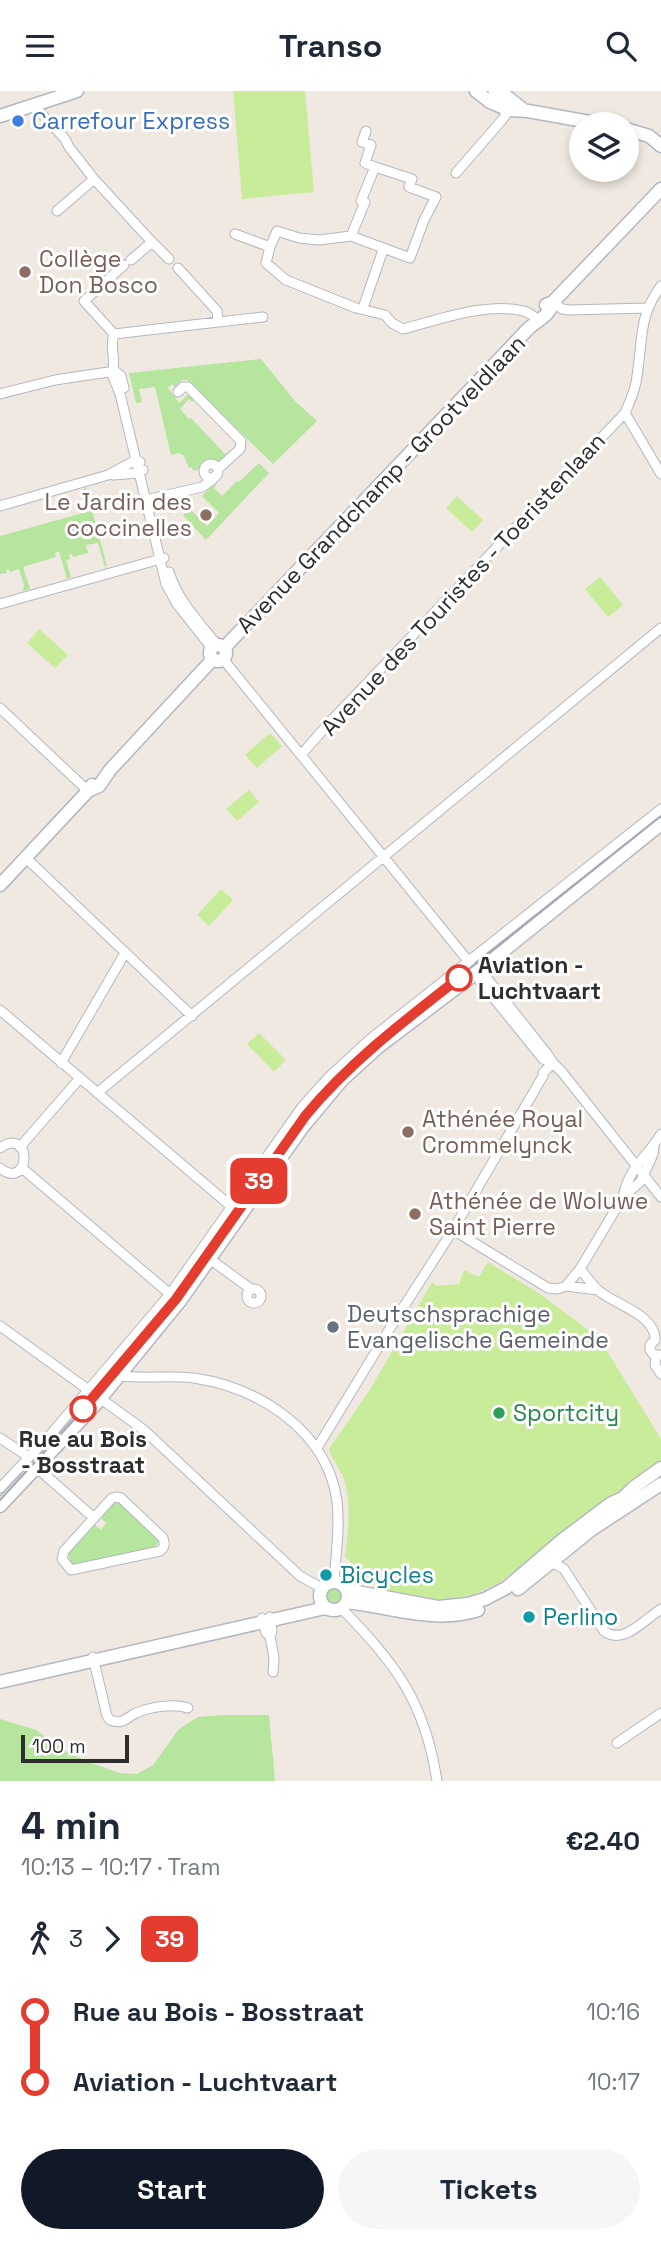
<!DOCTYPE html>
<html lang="en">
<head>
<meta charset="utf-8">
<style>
	:root { --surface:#fff; --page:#f6f6f7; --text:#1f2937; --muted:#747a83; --accent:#111827 }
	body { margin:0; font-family:"Space Grotesk",sans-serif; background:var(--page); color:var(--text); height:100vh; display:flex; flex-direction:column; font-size:26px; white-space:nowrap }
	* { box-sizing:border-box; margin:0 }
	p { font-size:23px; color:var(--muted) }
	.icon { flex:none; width:38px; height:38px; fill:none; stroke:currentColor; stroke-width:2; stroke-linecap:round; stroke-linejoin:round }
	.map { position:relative; height:1690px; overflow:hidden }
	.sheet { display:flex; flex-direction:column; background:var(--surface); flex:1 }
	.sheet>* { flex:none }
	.badge { padding:0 14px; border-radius:10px; font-size:24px; line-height:46px }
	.fabs { position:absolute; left:569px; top:21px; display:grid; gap:14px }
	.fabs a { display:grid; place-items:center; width:70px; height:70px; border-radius:50%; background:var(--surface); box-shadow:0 4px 10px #0003; font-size:35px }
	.scale { position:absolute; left:21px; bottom:18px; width:108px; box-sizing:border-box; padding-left:7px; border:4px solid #2e2e2e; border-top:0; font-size:19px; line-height:24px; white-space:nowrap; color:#2e2e2e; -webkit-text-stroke:5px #fff; paint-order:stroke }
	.map>.badge { position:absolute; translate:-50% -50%; box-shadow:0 0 0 4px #fff }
	.legs { display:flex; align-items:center; gap:10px; height:77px; padding:0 21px; font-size:23px }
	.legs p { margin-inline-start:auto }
	.overview { display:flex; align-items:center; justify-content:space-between; height:119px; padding:0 21px }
	h1 { font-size:38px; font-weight:800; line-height:52px }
	.action { display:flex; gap:14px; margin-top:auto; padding:14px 21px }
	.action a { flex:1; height:80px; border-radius:42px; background:var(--accent); color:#fff; font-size:28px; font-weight:800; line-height:80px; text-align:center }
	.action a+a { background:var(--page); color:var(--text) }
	ul { padding:0 21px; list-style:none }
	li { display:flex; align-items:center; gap:24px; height:70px; font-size:26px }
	li i { display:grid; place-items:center; width:10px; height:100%; margin:0 9px; background:currentColor }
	li i::after { content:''; width:18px; height:18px; margin:-9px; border:5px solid; border-radius:50%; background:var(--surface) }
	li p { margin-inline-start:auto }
	li:first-child i { background:linear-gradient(#0000 50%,currentColor 0) }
	li:last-child i { background:linear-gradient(currentColor 50%,#0000 0) }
	header { display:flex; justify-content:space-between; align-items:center; height:91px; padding:0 21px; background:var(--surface); font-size:32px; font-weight:800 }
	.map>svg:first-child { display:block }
</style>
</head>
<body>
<header><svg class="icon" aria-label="menu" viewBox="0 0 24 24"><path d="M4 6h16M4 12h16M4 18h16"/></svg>Transo<svg class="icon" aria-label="search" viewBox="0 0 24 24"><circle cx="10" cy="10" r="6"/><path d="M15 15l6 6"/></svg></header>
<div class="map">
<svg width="661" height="1690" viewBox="0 0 661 1690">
	<rect width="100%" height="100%" fill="#efe9e1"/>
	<path fill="#b6e59e" d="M261,268L295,310L317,330L273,373L187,289H182L175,296L172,293L168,297L179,312L189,303L195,308L192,311L189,308L180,318L189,328L191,327L225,363L234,357L237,351V356L222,370H207L201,378L193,380L192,376L189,377L184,365L179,362L171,364L155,296L139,298L142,311L136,312L129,282Z
		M259,372L269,382L206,449L183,424L190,418L207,435L219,422L202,405L214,393L216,394L214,397L222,405L237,390L239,391Z
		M86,397L107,475L105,476L98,452L86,454L88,462L73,466L72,463L69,464L70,468L66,469L71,486L67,488L59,460L55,462L56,466L23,476L30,498L23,500L24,494L19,478L10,481L9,478L6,479L7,482L0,483V445L90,420L83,398Z
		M115,1410H118L156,1445L159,1449L155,1457L76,1475L71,1473L68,1462L94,1433L101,1439L106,1432L100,1426Z
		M324 1505a10 10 0 1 1 20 0a10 10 0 1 1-20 0Z
		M223,1624H269L275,1690H0V1628L36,1639L67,1661L91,1672L120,1682L137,1683L153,1674L179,1638L198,1626Z"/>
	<path fill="#c9ec9a" d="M233,0H305L314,101L242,108Z
		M457,405L483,429L472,441L446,417Z
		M600,486L623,514L608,526L585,498Z
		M39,538L68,564L55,577L27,552Z
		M270,642L282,655L257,677L245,664Z
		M249,699L259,711L237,730L226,718Z
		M221,798L233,809L209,835L197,824Z
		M259,942L286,969L274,981L247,953Z
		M488,1171L540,1203L599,1247L661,1348V1372L585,1424L499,1492L473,1504L438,1509L380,1499L345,1466C348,1440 352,1414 344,1388C340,1378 332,1369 329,1358L371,1297L432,1191L437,1195L459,1193L464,1179L479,1186Z"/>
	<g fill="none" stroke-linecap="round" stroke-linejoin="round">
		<g stroke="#b4b7c1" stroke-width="11">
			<path id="street" d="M493,0L502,17
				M36,12L38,19L65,48L69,56L94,88L152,151
				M366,40L362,51L371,54L365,72L375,76
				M456,82L502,29L509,19
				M57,120L94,88
				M235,143L270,156
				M351,145L365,111L361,110L375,76L412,88L409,96L436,106L424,129L410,167L351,145L319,149L299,147L277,140L270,156L266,172L286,189L356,217L385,224L392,232L403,238C438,229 486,211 523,220C529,221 533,225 537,228
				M131,169L152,151L169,168
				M178,177L217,220L218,231L114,243C109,257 117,269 112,283L120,303L166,493L177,513L211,556V560
				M553,211L562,218L569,219L647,217
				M363,217L383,159
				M218,231L263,226
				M114,243L84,210L124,174
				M178,301L183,296H188L241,350L240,358L218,378
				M0,303L55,289L115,280L121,285L124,297
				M625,322L661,383
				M204 380a7 7 0 1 1 14 0a7 7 0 1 1-14 0Z
				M113,384L139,382L143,379
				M146,409L202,396L212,389L215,385
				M0,415L108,384L136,369L140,371
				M169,481C178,510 199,531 218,555
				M0,513L164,467
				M223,568L469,871L480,890L543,968L553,972L562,981L661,1106
				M0,617L88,700
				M301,664L328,633L625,322C630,310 636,298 637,285C643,249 638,226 661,195
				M26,767L192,925
				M476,882L486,886L548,964L553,972
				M0,919L232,1116
				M61,972L125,862
				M97,1002L661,537
				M20,1056L80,987
				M0,1057C33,1034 31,1101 0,1077
				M22,1077L170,1203
				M623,1106C630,1074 646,1068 661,1043
				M453,1139L548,1197L557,1198L566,1195L598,1199
				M211,1169L251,1198
				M580,1178C586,1185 592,1194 599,1200C616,1214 656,1224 655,1249L650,1254V1259L654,1264H661
				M566,1195L580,1178L623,1106L641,1090L653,1063L654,1055
				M247 1205a7 7 0 1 1 14 0a7 7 0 1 1-14 0Z
				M0,1235L144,1339L300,1485L322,1497
				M656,1265L655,1274L661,1283
				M120,1285C144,1288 169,1284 194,1287C260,1297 327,1340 337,1410C340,1436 336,1464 334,1490
				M0,1347L29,1366
				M317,1357L392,1234L453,1139L543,985V982L553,972
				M36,1376L94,1427
				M0,1397L51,1343L170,1203L302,1016L329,986L369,949L661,718
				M116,1406L121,1407L163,1447C165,1453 165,1456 160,1460L71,1479L62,1468L64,1460L112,1407Z
				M549,1472L557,1474L564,1478L604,1540C623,1555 645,1528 661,1518
				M341,1517C396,1573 425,1611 437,1690
				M262,1527L266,1542L270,1545L272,1540L270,1526
				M270,1545L274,1567L273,1581
				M93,1566L107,1625L110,1629C123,1634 126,1627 136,1622C150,1616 174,1612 188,1617
				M617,1652L661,1622"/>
		</g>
		<g stroke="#b4b7c1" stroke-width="15">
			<path id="secondary" d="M476,0L490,11L509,19L528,20L601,33
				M500,0L525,20
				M0,25L77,0
				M626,38L649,45L661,55
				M546,214L553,211L661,98
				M210 562a8 8 0 1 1 16 0a8 8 0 1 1-16 0Z
				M224,557L527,239C537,229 550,225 553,211
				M88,700L99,695L110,679L213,568
				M0,794L88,700L92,694
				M0,1415L96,1313L180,1210L302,1037L342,989L377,957L476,882L661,733
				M320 1505a14 14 0 1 1 28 0a14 14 0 1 1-28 0Z
				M518,1498L591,1439L661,1393
				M347,1499L438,1516L468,1513L485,1508L506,1497L561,1450L610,1413L623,1407L633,1397L661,1377
				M347,1511C390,1516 435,1533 478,1519
				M0,1591L325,1517"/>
		</g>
		<use href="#street" stroke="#fff" stroke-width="9"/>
		<use href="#secondary" stroke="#fff" stroke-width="12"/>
		<path stroke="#a3a6b8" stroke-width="2" d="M0,1409C60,1343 125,1278 178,1205C243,1115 298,1017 385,945L661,725"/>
	</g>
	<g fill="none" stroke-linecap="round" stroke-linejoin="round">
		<g stroke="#fff" stroke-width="16">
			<path id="line-1" d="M83,1318L176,1208L306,1024C350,971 404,930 459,887"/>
		</g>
		<use href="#line-1" stroke="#e43c2e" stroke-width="10"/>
	</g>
	<circle fill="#3f7fe0" stroke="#fff" stroke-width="2.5" cx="18" cy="30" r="7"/>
	<g fill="#8d6e63" stroke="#fff" stroke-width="2.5">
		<circle cx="25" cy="181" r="7"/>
		<circle cx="206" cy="424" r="7"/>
		<circle cx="408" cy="1041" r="7"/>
		<circle cx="415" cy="1123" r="7"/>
	</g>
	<g fill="#fff" stroke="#e43c2e" stroke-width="3.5">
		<circle cx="459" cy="887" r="12"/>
		<circle cx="83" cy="1318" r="12"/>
	</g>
	<circle fill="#6b7280" stroke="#fff" stroke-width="2.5" cx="333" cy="1236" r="7"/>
	<circle fill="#2e9e5b" stroke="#fff" stroke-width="2.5" cx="499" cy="1322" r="7"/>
	<g fill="#0f9aa8" stroke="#fff" stroke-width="2.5">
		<circle cx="326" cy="1484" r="7"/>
		<circle cx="529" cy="1526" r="7"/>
	</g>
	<g text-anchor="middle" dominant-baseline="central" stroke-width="6" stroke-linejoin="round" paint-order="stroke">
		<g font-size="23" fill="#366cbe" stroke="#fff" text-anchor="start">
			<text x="32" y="30">Carrefour Express</text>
		</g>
		<g font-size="23" fill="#785e54" stroke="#fff" text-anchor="start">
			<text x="39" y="168">Collège<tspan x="39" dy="26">Don Bosco</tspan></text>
			<text x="192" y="411" text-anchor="end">Le Jardin des<tspan x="192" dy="26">coccinelles</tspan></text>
			<text x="422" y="1028">Athénée Royal<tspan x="422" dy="26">Crommelynck</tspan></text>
			<text x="429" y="1110">Athénée de Woluwe<tspan x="429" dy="26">Saint Pierre</tspan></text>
		</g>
		<g font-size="23" fill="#2e2e2e" stroke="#fff">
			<text transform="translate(381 393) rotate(-46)">Avenue Grandchamp - Grootveldlaan</text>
			<text transform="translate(463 493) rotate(-47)">Avenue des Touristes - Toeristenlaan</text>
		</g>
		<g font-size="23" font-weight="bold" fill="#2e2e2e" stroke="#fff" text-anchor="start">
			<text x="478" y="874">Aviation -<tspan x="478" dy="26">Luchtvaart</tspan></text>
			<text x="83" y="1348" text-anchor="middle">Rue au Bois<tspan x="83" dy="26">- Bosstraat</tspan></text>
		</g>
		<g font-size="23" fill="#5b616d" stroke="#fff" text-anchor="start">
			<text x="347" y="1223">Deutschsprachige<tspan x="347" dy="26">Evangelische Gemeinde</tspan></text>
		</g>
		<g font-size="23" fill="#27864d" stroke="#fff" text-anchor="start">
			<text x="513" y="1322">Sportcity</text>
		</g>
		<g font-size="23" fill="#0d838f" stroke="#fff" text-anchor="start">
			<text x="340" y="1484">Bicycles</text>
			<text x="543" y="1526">Perlino</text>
		</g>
	</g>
</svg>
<div class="fabs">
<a><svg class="icon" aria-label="layers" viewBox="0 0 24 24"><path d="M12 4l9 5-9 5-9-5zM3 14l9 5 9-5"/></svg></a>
</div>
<div class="scale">100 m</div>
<b class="badge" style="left:259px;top:1090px;background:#e43c2e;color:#fff">39</b>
</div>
<section class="sheet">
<div class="overview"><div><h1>4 min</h1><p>10:13 – 10:17 · Tram</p></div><b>€2.40</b></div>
<div class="legs"><svg class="icon" aria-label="walk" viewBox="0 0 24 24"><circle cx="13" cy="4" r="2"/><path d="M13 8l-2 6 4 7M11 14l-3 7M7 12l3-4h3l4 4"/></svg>3<svg class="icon" aria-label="forward" viewBox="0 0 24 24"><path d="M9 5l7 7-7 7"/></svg><b class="badge" style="background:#e43c2e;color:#fff">39</b></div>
<ul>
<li><i style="color:#e43c2e"></i><b>Rue au Bois - Bosstraat</b><p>10:16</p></li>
<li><i style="color:#e43c2e"></i><b>Aviation - Luchtvaart</b><p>10:17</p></li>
</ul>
<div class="action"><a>Start</a><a>Tickets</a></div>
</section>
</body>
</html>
